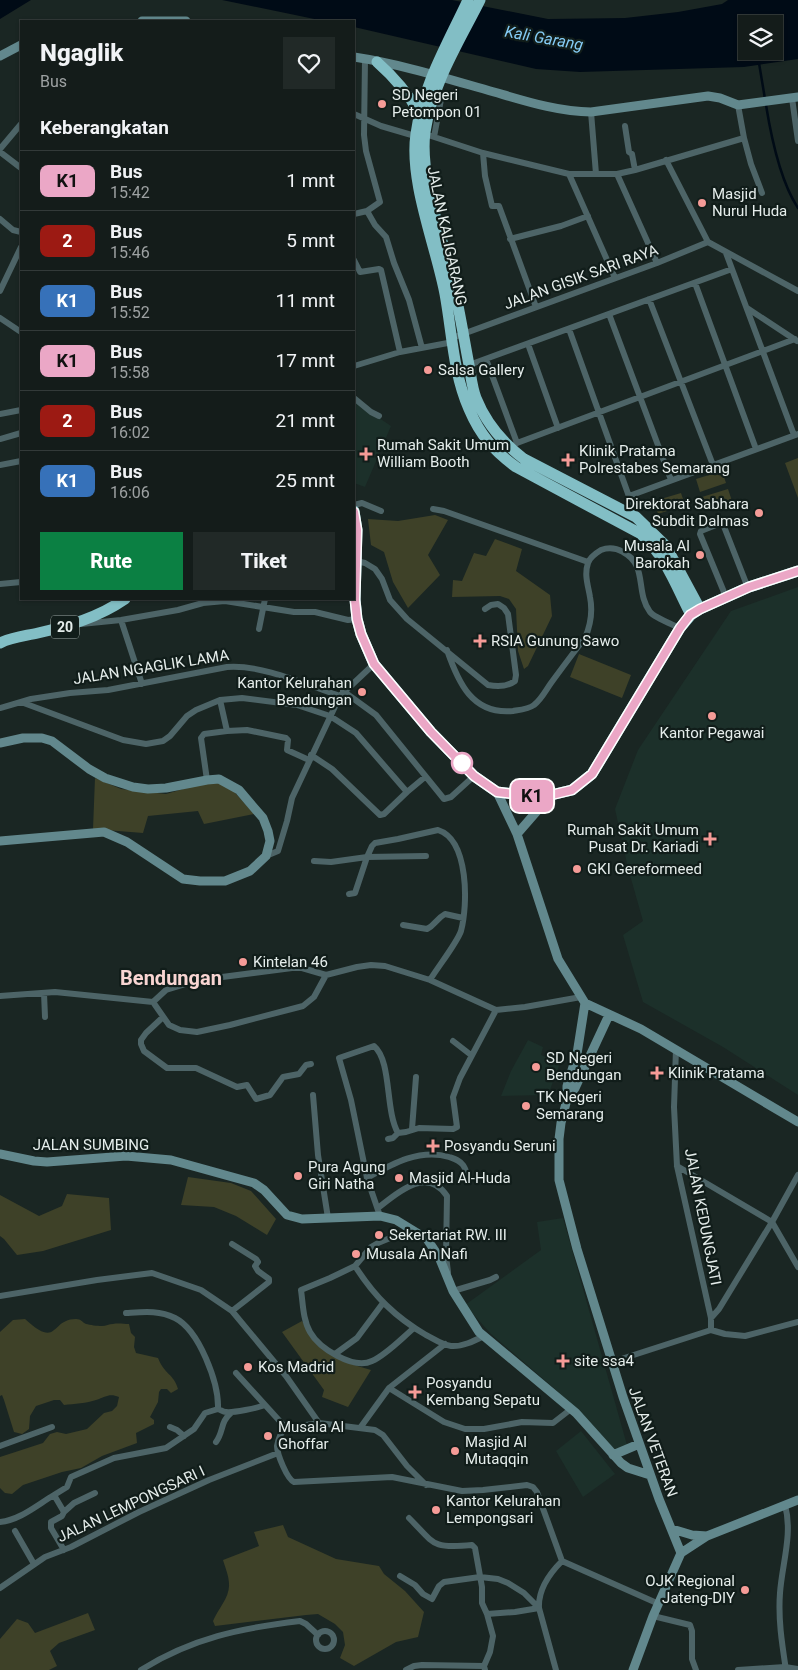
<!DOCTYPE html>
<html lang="id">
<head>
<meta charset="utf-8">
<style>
	:root { --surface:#141c1a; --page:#212927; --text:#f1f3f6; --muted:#9da1a2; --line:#333a39; --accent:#0b8043 }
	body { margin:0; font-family:Roboto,sans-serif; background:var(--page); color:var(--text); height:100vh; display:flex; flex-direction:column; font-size:19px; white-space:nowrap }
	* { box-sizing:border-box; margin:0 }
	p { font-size:16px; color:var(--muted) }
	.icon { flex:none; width:28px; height:28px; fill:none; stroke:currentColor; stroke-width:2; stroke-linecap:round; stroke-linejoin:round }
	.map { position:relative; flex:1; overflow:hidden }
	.details { position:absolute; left:20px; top:20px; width:335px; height:580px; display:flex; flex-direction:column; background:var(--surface); border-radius:0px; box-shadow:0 1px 4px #0004,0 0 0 1px var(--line) }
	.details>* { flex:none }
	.badge { padding:0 10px; border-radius:8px; font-size:18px; line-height:32px }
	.tools { position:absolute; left:738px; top:15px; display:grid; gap:10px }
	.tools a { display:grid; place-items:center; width:45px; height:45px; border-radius:0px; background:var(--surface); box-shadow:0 1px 4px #0004,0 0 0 1px var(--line); font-size:25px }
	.map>.badge { position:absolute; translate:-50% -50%; box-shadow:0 0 0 2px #fff }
	h2 { padding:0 20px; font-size:19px; line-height:45px }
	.round { display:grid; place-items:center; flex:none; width:52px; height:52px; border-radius:0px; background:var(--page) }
	.head { display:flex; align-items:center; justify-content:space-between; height:85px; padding:0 20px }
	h1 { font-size:24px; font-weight:800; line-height:38px }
	.action { display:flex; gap:10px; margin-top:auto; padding:10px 20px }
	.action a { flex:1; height:58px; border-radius:0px; background:var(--accent); color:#fff; font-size:20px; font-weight:800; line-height:58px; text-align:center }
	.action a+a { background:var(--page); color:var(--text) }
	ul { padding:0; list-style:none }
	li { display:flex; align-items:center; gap:15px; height:60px; padding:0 20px; border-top:1px solid var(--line) }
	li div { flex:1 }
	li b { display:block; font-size:19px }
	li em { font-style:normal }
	li .badge { min-width:55px; font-weight:700; text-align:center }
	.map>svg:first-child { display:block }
</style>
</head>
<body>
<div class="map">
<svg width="798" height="1670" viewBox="0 0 798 1670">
	<rect width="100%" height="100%" fill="#1a2623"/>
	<path fill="#1c302a" d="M354,401L391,426L365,487L354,483Z
		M798,587V1095L723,1047L643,1002L623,935L643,921L628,868L615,809L638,750L731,611Z
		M528,1040L543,1047L541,1055L560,1063L548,1095L501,1096L511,1071Z
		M563,1218L627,1445L615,1450L555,1389L491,1334L465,1305L541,1250L537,1222Z
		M581,1431L615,1474L583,1497L556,1451Z"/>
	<path fill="#3e4128" d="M798,458V498L785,463Z
		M722,471L726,483L700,492L696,479Z
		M728,489L732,501L706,509L702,497Z
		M681,493L685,505L658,514L654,501Z
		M435,515L448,520L428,555L440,575L408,608L393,582L384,552L371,545L368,519L398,521Z
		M495,539L522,549L516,571L550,595L552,616L528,666L524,669L518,651L516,609L509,599L500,596L452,597L453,580L462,581L474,553L486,556Z
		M579,654L631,675L622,698L570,677Z
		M95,778L121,789L166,794L211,781L230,787L254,814L204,824L198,811L148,816L143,833L93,829Z
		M188,1177L231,1183L251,1191L276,1219L267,1235L236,1216L214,1207L181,1205Z
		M67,1194L109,1198L111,1230L43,1251L17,1255L4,1239L0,1236V1195L39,1216L62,1206Z
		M25,1319C59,1350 50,1319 76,1319C81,1319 82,1322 86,1324C90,1325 97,1326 102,1326C106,1326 109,1324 113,1324C118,1323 124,1324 129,1324L131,1333L135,1337L134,1347L136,1353L158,1358C164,1374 174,1374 178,1389L171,1393L167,1389H161L159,1392L158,1402L150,1417L154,1420V1424L136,1433L137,1443L102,1456L81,1468L62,1472L23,1485L12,1494L5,1493L0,1488V1457L43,1443L50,1434L57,1432L66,1434L87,1429L104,1413L112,1411L117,1406L119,1397C109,1393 106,1397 96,1400C87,1403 74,1404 64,1405L60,1400H54L36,1406L30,1416L29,1429L22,1434L14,1432L4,1400L2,1395L0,1396V1332L13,1320Z
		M302,1321L318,1346L354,1365L371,1370L348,1407L322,1397L324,1390L282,1332Z
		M283,1525L288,1537L336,1559L379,1566L384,1574L405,1591L424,1612L418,1637L396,1642L354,1666L340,1658L345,1645L343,1632L335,1624L318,1614L306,1615L215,1626L213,1621C218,1609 230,1597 229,1584C229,1576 225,1567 223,1560L259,1546L254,1532Z
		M88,1613L95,1630L59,1643L50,1651L57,1666L49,1670H0V1639L17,1619L28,1623L35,1633Z"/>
	<path fill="#000b16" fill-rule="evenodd" d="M0,0H31L0,19Z
		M222,0H452L548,19L625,18L678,12L722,4L728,0H798V59L744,67L580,72L536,69L354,27V21H324ZM746,24H774V51H746Z"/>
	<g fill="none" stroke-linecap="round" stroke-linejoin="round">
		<path stroke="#000b16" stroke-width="2.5" d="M759,63L765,99
			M766,105C771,136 780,181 798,208"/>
		<path stroke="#4d6467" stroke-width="6" d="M792,98L798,141
			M591,112L596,174
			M354,114L381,126L415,136
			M625,126L629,152L632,154L635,170
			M425,134L483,153L569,174H617L635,170L744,138L738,105
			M434,137L442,94
			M744,138L751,164L762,193
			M0,149L21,124
			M0,152L21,168
			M483,153L485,176L492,206H499L536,307
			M666,160L708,242
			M569,174L615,278
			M617,174L657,263
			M367,211L375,225L386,237L394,263L409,300L422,348
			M354,214L367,211L380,202L366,151L364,135L365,59
			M0,219L13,230L21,232
			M510,239L561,226L588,216
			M708,242L798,291
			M726,253L794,435
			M354,260L360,272L379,269L381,270L400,352
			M695,283L756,449
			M0,291L21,247
			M649,299L713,465
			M747,308L797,341
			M609,314L671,480
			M0,318L21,332
			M569,329L636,516
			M452,338L657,263L708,242
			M528,344L558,428
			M486,359L517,443
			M469,365L732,269
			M354,366L400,352L453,342
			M354,398L371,412L379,416
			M0,414L21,410
			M0,439L21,433
			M510,449L517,443L795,339
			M0,465L21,461
			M629,496L798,434
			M354,505L362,503L381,511
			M433,509L444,511L588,562
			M356,561L365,563L375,569L382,579L390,600L407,619L488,685C498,687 507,687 515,681L516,675L508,614L504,608L498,604L491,605L485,609
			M0,584L21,582
			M726,597L700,534L701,531L721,523L723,524L748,588
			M121,620L142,684
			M81,624L121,620L178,610L203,603L225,601L294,612H315L348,620L357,619
			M259,629L265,599
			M447,650C458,682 472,715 513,711C519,710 529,709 534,705C541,700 546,690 551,683C562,668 573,653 585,638C591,624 593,612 590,597C588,585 584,575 588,563C590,557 596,553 601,550C609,547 616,548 623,552C648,565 635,592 650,612C655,618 672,624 680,628
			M343,691L376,715L444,799L451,797L474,776
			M220,700L227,731
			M21,702L123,740L146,744L163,741L170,736L187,716L196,710L220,700L242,698L297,705L330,716L356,733L407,792L425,777
			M0,708L31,699L70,693L108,690L227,667C261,664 307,685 340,696
			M311,755L332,769L380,815L384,814L407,792
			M207,780L201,738L204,734L227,731L247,730L286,738L288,740L287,750L309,760
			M266,856L278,851L287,821L292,798L340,696L374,664
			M314,861L331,862L367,857L426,856
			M349,894L355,893L367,857L372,846L375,843L398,839L438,830C469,840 468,905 461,931C457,943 437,968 430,980
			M403,925L427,929C435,925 436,919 445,914L463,918
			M44,993L45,1017
			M0,996L55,992L153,1002L166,990L199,980L292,968H302L326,975L357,967L371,965L385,966L430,980L496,1010L525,1007L581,997
			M153,1002L169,1025L180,1030L197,1032L230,1025L303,1006L314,997L326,975
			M163,1017L146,1033L141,1040V1044L144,1051L167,1068H196L237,1087L247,1085L256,1099L270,1095L283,1077L299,1074L306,1065L311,1064
			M453,1041L471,1055
			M676,1049L674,1107L677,1166L711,1318V1330
			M313,1095L318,1155L328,1218
			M412,1129L416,1077
			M398,1133L406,1132L419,1128L453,1129L457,1127L453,1097L460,1078L496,1010
			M388,1139L393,1138L398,1133
			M677,1166L772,1222L798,1267
			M367,1178C392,1164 420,1148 449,1157C455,1159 459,1160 463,1165C466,1169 467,1175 469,1179
			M378,1208C398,1192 427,1166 447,1196L446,1256L448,1272
			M380,1216L367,1178L351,1100L339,1058L374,1046C392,1061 385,1111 398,1133
			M412,1229L378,1243L371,1247L355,1266C374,1296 395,1317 426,1335C434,1339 442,1345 451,1346C462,1347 474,1341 484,1336
			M355,1266L330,1278L301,1290C303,1304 303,1320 310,1332C319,1348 353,1370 372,1361C386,1355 402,1338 414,1328
			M453,1291L490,1280L496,1277
			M0,1296L97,1280L152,1273L201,1290L232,1311L286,1376L319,1423
			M232,1311L269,1282V1279L258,1271L255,1266L258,1262L256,1259L232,1244
			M126,1313C143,1312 159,1310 175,1318C199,1330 219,1383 218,1409
			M711,1318L719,1309L772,1222L798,1175
			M335,1354L357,1338L383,1303
			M612,1362L711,1330L725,1334L745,1336L798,1322
			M236,1373L286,1428
			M389,1388L444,1422L465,1429H484L522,1422L553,1423L571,1409
			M170,1427L177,1430L184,1436
			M360,1428L389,1388L445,1344
			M216,1442C224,1431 220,1422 231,1413
			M0,1446L52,1427
			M426,1485L407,1466L383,1435L375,1430L319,1423L286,1428C281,1432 278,1440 277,1446C277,1454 287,1479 294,1482L392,1477L462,1491L483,1490L527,1485L533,1487L537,1492L562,1561
			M785,1505C793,1534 782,1564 780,1593C778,1619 782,1644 786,1670
			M64,1512L74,1503L95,1493
			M409,1518C435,1544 431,1549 472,1545L475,1548L482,1587V1603L487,1614L493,1636L490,1652L484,1666L485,1670
			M0,1522C20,1520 37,1505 54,1495
			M15,1531L34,1564
			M64,1550L51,1528V1522L62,1516L64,1512L54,1495L67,1487L71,1477L114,1458L166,1448L194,1429L205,1413L218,1409C221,1410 223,1412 226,1412C232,1413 259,1408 264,1405
			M400,1576L415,1585L423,1594L432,1599L439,1586L444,1582L480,1577L498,1579L508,1583L524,1593L539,1608L556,1670
			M0,1588L45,1557L71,1547L139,1512L209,1480L278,1453
			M539,1608C538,1589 549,1574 562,1561L659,1604
			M487,1614L515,1612L539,1608
			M653,1616L690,1625L692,1631V1659L696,1670
			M316 1640a9 9 0 1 1 18 0a9 9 0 1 1-18 0Z
			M141,1670C192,1638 241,1628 300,1621L306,1624L318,1635
			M406,1670L414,1666L422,1665L484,1666
			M738,1670L785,1667L798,1669"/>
		<path stroke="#62888d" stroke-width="9" d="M142,21H186
			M0,56L21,45
			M354,57C401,64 448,79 494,92C525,101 559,112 591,112L708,96L720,98L738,105L798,97
			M0,743L23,738H42L52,741L89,769L105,778L133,787L148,789L166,788L207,780L219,779L239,790L256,810L263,818L268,831L270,841L266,856L250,871L225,881H200L183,879L127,842L104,832L0,841
			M497,792L517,834L558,959L585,1003L641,1029L798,1122
			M517,834L551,795
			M585,1003L577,1054L567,1086V1099L561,1123L559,1139V1180L577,1249L623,1397L659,1499L681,1553L653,1616L633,1670
			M567,1099L575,1088L609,1015
			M0,1154L34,1161L47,1162L126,1156L171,1160L254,1183L264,1190L287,1215L302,1219L380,1216L396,1220L427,1239L439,1257L453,1291L479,1332L576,1413L621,1463L628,1468L650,1475
			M613,1455L639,1444
			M672,1529L692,1535L707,1536
			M681,1553L707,1536L798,1500"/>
		<path stroke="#82bec5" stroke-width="11" d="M468,0C448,43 422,87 416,134C409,182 436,246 445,294C452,332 453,373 469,409C480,435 494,451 516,467L641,534C665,555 676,586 691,615
			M480,0C459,42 432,84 425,132C419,178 444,241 454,287C460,313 464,339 469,365C471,376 472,388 476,398C486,423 503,443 524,459L636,517L666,546L700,609
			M377,62C394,77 408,93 419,113
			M354,511L357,530L355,599L357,619L361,634L374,664L431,732L474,776L497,792L531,796L551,795L572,790L592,774L680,628L691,615L700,609L749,587L798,571
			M0,643C12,637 25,636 38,633C69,626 99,617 125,599"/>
	</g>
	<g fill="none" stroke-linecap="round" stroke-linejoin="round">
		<g stroke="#fff" stroke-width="11">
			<path id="line" d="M354,512L357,530L355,600L357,619L361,634L374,664L431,732L474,776L497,792L531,796L551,795L572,790L592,774L680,628L690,615L700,609L749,587L798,571"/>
		</g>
		<use href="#line" stroke="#eba7c6" stroke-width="8"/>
	</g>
	<g fill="#f59b97" stroke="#111d1a" stroke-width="2">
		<circle cx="382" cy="104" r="5"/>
		<circle cx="702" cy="203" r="5"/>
		<circle cx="428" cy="370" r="5"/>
		<path d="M363.5 446.5h5v5h5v5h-5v5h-5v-5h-5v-5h5z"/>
		<path d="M565.5 452.5h5v5h5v5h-5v5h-5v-5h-5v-5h5z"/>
		<circle cx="759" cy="513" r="5"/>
		<circle cx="700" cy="555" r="5"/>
		<path d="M477.5 633.5h5v5h5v5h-5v5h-5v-5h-5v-5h5z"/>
		<circle cx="362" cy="692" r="5"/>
		<circle cx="712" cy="716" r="5"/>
		<path d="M707.5 831.5h5v5h5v5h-5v5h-5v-5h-5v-5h5z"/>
		<circle cx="577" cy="869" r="5"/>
		<circle cx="243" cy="962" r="5"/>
		<circle cx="536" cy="1067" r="5"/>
		<path d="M654.5 1065.5h5v5h5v5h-5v5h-5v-5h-5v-5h5z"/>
		<circle cx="526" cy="1106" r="5"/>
		<path d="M430.5 1138.5h5v5h5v5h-5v5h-5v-5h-5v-5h5z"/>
		<circle cx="298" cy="1176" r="5"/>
		<circle cx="399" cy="1178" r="5"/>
		<circle cx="379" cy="1235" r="5"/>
		<circle cx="356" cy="1254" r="5"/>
		<path d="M560.5 1353.5h5v5h5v5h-5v5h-5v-5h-5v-5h5z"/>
		<circle cx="248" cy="1367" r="5"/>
		<path d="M412.5 1384.5h5v5h5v5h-5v5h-5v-5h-5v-5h5z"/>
		<circle cx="268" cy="1436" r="5"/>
		<circle cx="455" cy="1451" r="5"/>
		<circle cx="436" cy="1510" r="5"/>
		<circle cx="745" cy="1590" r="5"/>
	</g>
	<circle fill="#fff" stroke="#eba7c6" stroke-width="2.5" cx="462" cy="763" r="10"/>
	<g text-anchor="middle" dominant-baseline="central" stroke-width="4.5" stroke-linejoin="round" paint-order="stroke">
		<rect fill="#111d1a" stroke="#a5afac" stroke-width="1" x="51" y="615.5" width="28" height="23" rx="4"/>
		<g font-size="14" font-weight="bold" fill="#e5edeb">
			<text x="65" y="627">20</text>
		</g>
		<g font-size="15" fill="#e5edeb" stroke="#111d1a" text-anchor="start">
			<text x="392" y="95">SD Negeri<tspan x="392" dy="17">Petompon 01</tspan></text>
			<text x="712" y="194">Masjid<tspan x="712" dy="17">Nurul Huda</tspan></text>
			<text x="438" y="370">Salsa Gallery</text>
			<text x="377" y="445">Rumah Sakit Umum<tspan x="377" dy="17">William Booth</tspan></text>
			<text x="579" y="451">Klinik Pratama<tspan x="579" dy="17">Polrestabes Semarang</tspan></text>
			<text x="749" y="504" text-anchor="end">Direktorat Sabhara<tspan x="749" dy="17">Subdit Dalmas</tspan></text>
			<text x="690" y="546" text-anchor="end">Musala Al<tspan x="690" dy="17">Barokah</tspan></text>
			<text x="491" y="641">RSIA Gunung Sawo</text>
			<text x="352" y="683" text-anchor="end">Kantor Kelurahan<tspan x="352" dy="17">Bendungan</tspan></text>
			<text x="712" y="733" text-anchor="middle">Kantor Pegawai</text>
			<text x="699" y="830" text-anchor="end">Rumah Sakit Umum<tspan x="699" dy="17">Pusat Dr. Kariadi</tspan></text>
			<text x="587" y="869">GKI Gereformeed</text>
			<text x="253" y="962">Kintelan 46</text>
			<text x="546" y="1058">SD Negeri<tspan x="546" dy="17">Bendungan</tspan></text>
			<text x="668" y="1073">Klinik Pratama</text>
			<text x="536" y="1097">TK Negeri<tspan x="536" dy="17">Semarang</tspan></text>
			<text x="444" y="1146">Posyandu Seruni</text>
			<text x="308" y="1167">Pura Agung<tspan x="308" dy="17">Giri Natha</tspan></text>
			<text x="409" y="1178">Masjid Al-Huda</text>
			<text x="389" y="1235">Sekertariat RW. III</text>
			<text x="366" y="1254">Musala An Nafi</text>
			<text x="574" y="1361">site ssa4</text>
			<text x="258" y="1367">Kos Madrid</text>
			<text x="426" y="1383">Posyandu<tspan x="426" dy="17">Kembang Sepatu</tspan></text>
			<text x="278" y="1427">Musala Al<tspan x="278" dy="17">Ghoffar</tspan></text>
			<text x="465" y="1442">Masjid Al<tspan x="465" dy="17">Mutaqqin</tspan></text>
			<text x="446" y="1501">Kantor Kelurahan<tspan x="446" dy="17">Lempongsari</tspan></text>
			<text x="735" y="1581" text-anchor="end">OJK Regional<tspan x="735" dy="17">Jateng-DIY</tspan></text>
		</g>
		<g font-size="15" fill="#e5edeb" stroke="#111d1a">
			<text transform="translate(447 236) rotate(78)">JALAN KALIGARANG</text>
			<text transform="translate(581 277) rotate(-20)">JALAN GISIK SARI RAYA</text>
			<text transform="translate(151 667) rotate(-9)">JALAN NGAGLIK LAMA</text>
			<text x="91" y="1145">JALAN SUMBING</text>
			<text transform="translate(703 1217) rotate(79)">JALAN KEDUNGJATI</text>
			<text transform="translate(653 1442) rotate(70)">JALAN VETERAN</text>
			<text transform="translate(131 1504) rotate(-25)">JALAN LEMPONGSARI I</text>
		</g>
		<g font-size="16" font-style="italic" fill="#85ccf6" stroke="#111d1a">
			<text transform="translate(544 38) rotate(10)">Kali Garang</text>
		</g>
		<g font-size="20" font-weight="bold" fill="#f8d5d2" stroke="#111d1a">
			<text x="171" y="978">Bendungan</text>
		</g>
	</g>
</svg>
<div class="tools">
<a><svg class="icon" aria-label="layers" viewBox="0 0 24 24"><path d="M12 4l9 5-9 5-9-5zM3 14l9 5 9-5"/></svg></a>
</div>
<b class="badge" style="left:532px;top:796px;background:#eba7c6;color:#111">K1</b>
<section class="details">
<div class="head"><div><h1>Ngaglik</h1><p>Bus</p></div><a class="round"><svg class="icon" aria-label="heart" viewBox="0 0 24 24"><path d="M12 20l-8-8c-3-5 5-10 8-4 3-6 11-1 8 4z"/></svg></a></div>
<h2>Keberangkatan</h2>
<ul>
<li><span class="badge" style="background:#eba7c6;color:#111">K1</span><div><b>Bus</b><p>15:42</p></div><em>1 mnt</em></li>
<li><span class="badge" style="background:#9c1a13;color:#fff">2</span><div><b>Bus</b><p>15:46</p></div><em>5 mnt</em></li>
<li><span class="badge" style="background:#3671b9;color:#fff">K1</span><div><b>Bus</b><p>15:52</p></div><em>11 mnt</em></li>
<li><span class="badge" style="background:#eba7c6;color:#111">K1</span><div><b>Bus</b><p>15:58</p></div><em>17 mnt</em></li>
<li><span class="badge" style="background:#9c1a13;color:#fff">2</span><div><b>Bus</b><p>16:02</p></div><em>21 mnt</em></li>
<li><span class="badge" style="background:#3671b9;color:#fff">K1</span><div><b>Bus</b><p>16:06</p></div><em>25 mnt</em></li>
</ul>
<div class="action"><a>Rute</a><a>Tiket</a></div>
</section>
</div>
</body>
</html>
